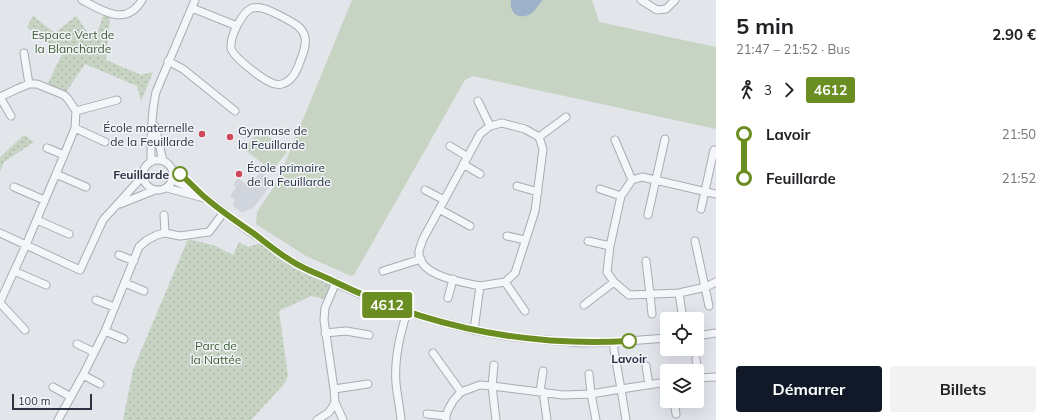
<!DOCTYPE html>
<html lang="fr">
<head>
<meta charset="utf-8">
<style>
	:root { --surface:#fff; --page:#f2f2f2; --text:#202124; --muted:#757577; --accent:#111827 }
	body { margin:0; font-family:Mulish,sans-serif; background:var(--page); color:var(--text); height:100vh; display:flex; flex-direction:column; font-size:15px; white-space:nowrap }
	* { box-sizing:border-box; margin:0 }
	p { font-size:13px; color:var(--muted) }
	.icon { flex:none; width:22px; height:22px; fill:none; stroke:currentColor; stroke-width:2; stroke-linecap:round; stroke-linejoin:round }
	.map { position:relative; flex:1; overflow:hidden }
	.drawer { display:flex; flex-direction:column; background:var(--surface); width:340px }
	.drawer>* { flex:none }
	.badge { padding:0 8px; border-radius:3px; font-size:14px; line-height:26px }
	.fabs { position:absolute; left:660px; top:312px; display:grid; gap:8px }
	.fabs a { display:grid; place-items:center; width:44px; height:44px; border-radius:4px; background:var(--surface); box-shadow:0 4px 16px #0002; font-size:20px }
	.scale { position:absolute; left:12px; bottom:10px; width:80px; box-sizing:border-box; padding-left:4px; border:2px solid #2a3243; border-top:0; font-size:11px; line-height:14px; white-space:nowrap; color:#2a3243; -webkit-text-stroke:3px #f2f4f8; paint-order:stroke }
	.map>.badge { position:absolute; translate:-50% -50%; box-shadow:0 0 0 2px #fff }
	.legs { display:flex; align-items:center; gap:6px; height:44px; padding:0 20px; font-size:13px }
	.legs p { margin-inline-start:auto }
	.summary { display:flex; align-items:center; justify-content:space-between; height:68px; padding:0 20px }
	h1 { font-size:22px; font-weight:700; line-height:30px }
	.cta { display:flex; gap:8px; margin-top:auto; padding:8px 20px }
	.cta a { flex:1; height:46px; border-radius:4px; background:var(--accent); color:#fff; font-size:16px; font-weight:700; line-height:46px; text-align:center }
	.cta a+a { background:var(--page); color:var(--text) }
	ul { padding:0 20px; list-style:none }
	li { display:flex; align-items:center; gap:14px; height:44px; font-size:15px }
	li i { display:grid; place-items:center; width:6px; height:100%; margin:0 5px; background:currentColor }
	li i::after { content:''; width:10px; height:10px; margin:-5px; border:3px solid; border-radius:50%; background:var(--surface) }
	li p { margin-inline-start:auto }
	li:first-child i { background:linear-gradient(#0000 50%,currentColor 0) }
	li:last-child i { background:linear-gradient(currentColor 50%,#0000 0) }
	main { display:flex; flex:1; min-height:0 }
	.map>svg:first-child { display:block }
</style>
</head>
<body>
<main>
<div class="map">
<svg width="716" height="420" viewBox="0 0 716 420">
	<defs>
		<pattern id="park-dots" width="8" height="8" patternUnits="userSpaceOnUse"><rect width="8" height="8" fill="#c7d4c3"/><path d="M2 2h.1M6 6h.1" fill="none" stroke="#abb6a9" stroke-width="1.8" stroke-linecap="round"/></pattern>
	</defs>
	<rect width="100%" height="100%" fill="#e2e5ea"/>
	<path fill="#d0d4dc" d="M261,171L273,182L253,208L242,212L234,207L233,203L235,200L230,196L236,187L233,184L238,178L247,185L250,181L248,178L249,177L254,180Z"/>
	<path fill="#c7d4c3" d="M352,0H592L599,22L716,47V129L473,76L465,80L354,275L351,276L306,256L256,224L257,212L278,180Z
		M260,129L287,152L272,171L244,149Z"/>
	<path fill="url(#park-dots)" d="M104,14L110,17L106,60L141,75L153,72L141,101L137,86L85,64L64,95L46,87L62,54L27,27L33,16L55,33L76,16L90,36L98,30Z
		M24,135L34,142L4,162L0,172V157Z
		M188,239L213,245L233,255L239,242L248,247L264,242L336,282L328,300L311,296L279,311L288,376L284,384L251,420H123L133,370Z"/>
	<path fill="#9db2ca" d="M511,0H543C538,4 537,9 532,13C520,21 509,14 511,0Z"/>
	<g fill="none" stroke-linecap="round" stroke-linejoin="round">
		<g stroke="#a7acb5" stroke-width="9">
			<path id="minor" d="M82,0C103,11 126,27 142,0
				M641,0L657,10L666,9L675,0
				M192,8L237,26
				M252,8C255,8 258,7 261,8C269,9 293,22 299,27C302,30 304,33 305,37C307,47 301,58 298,67C295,74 290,82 282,84C278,85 273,84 270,82C262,79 232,56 231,48C230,37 241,13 252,8Z
				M24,53L29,84
				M168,61L183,69L235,111
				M0,97L17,89L29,84H37L64,95L68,99L76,111L75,128L64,155L26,245L0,302
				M0,97L11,116
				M478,101L490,126
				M76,111L117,100
				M155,126L163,161
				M75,128L105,142
				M539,137L566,117
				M615,140L632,180
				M450,146L468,157
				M47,148L64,155
				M143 175a15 15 0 1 1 30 0a15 15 0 1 1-30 0Z
				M151,162C151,139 151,115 156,92L195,0
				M463,164L480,174
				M56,174L86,187
				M173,180L197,191L238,223L291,261L344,287L373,300L407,312L449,324L474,330L506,336L524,338L582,343L614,342L667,338
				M517,186L538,192
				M14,187L44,200
				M167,188L204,198
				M600,189L621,196
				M425,190L444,200
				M716,194L642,177L632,180L621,196L610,246L607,272L614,282L629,295L679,293L706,287L716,282
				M120,204L155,190
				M439,209L470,226
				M701,209L714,150
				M164,215L165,233
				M648,215L665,139
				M37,220L69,234
				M0,233L80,270L103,220L143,176
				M507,236L525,240
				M588,241L610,246
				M695,241L709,306
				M119,255L134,261
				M646,261L650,294L652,314
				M14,271L46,285
				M383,271L421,259
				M505,282L525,311
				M125,283L144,291
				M679,293L683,319
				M448,298L453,279
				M96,300L114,307
				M0,303L25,330
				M584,305L614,282
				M474,330L480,286L505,282L515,273L535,211L543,149L539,137L525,129L502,123L490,126L480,134L423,239C422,242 420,247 419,251C417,276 462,282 480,286
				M105,331L124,339
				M325,333L346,331L369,335
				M697,336L716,333
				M77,344L94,352
				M433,353L461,392
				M696,359L698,377
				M494,365L492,386L496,420
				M646,366L649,385
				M589,374L591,394L596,420
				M83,375L100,384
				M697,378L716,377
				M53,387L71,397
				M334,389L368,384
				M540,392L543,371
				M543,392L547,420
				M674,401L676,414
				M335,402L343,420
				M427,414L446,416
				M58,420L83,375L105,331L139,247L147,240L157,235L165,233L180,236L209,232L224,212
				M317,420L328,413L332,408L335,402L334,389L324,320L325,308L336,282
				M401,420C400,408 397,395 396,383C394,359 400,334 407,312
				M446,420V416L448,410L453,401L461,392L480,385L492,386L563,395L591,394L621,389L614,350V342
				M626,420L621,389L667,382"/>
		</g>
		<use href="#minor" stroke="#f5f6f9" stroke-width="7"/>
	</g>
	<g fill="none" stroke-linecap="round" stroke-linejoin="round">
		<g stroke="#fff" stroke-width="9">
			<path id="line-1" d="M180,174C190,182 197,191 207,199C221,211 237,222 253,233C265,242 277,252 290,260C303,269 319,274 333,281C427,327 525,347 629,341"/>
		</g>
		<use href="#line-1" stroke="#6b8e23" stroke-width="6"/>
	</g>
	<g fill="#cf4859" stroke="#f2f4f8" stroke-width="1.5">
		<circle cx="202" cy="134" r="4"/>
		<circle cx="230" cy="137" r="4"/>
		<circle cx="239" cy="174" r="4"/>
	</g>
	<g fill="#fff" stroke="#6b8e23" stroke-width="2">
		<circle cx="180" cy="174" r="7"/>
		<circle cx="629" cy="341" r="7"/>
	</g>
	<g text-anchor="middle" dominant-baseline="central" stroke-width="3" stroke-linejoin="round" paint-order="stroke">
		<g font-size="12" fill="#3e5e37" stroke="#f2f4f8">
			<text x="73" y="34">Espace Vert de<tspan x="73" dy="14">la Blancharde</tspan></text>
			<text x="216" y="345">Parc de<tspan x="216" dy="14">la Nattée</tspan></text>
		</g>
		<g font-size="12" fill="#2a3243" stroke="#f2f4f8" text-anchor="start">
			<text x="194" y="127" text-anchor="end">École maternelle<tspan x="194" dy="14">de la Feuillarde</tspan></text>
			<text x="238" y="130">Gymnase de<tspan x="238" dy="14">la Feuillarde</tspan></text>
			<text x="247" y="167">École primaire<tspan x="247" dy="14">de la Feuillarde</tspan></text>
		</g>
		<g font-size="12" font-weight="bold" fill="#2a3243" stroke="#f2f4f8" text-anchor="end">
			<text x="169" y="174">Feuillarde</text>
			<text x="629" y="358" text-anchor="middle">Lavoir</text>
		</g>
	</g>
</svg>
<div class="fabs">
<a><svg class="icon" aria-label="locate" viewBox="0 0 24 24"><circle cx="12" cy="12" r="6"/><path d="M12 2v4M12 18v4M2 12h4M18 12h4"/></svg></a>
<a><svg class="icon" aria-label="layers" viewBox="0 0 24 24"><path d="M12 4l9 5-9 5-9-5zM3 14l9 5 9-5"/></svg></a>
</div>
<div class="scale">100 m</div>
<b class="badge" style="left:387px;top:305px;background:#6b8e23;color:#fff">4612</b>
</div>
<section class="drawer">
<div class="summary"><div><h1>5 min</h1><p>21:47 – 21:52 · Bus</p></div><b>2.90 €</b></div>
<div class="legs"><svg class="icon" aria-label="walk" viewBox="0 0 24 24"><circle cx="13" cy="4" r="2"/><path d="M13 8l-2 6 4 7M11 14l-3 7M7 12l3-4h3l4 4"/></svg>3<svg class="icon" aria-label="forward" viewBox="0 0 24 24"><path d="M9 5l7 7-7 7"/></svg><b class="badge" style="background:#6b8e23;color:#fff">4612</b></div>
<ul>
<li><i style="color:#6b8e23"></i><b>Lavoir</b><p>21:50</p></li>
<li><i style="color:#6b8e23"></i><b>Feuillarde</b><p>21:52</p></li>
</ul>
<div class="cta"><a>Démarrer</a><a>Billets</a></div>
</section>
</main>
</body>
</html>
